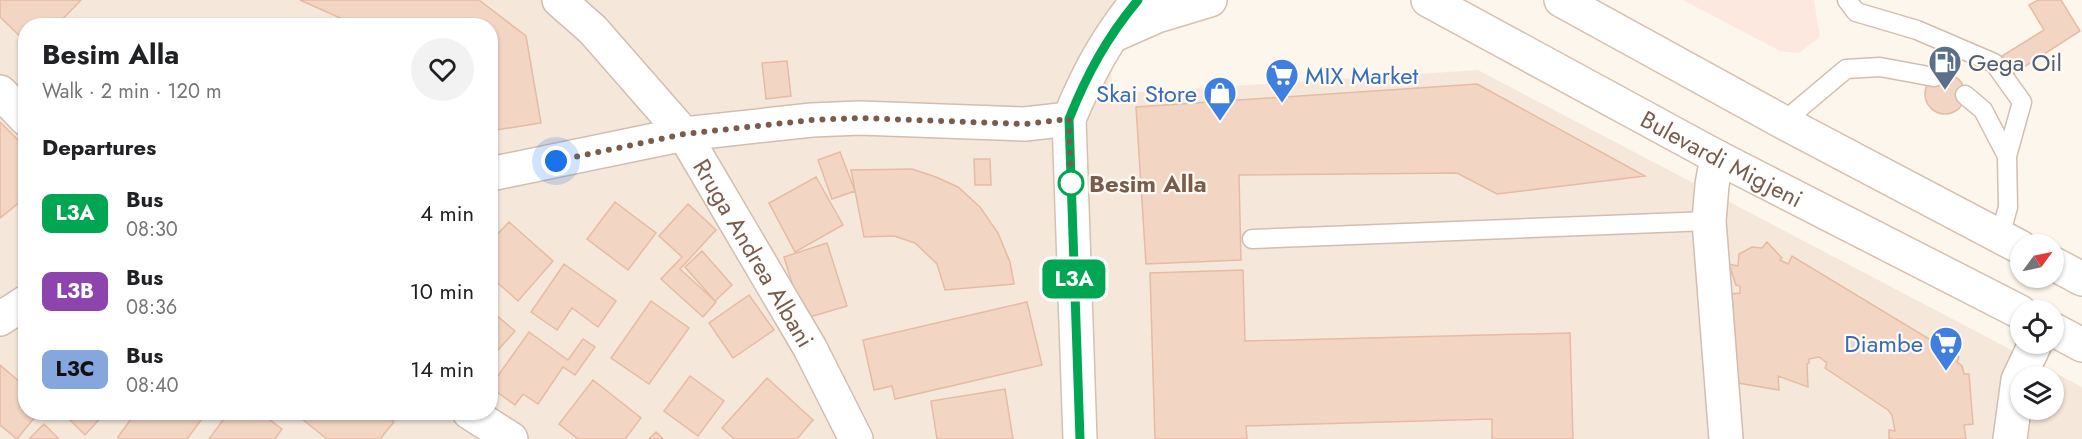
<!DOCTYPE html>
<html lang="en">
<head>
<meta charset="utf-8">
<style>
	:root { --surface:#fff; --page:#f2f2f2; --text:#202124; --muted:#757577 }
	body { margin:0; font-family:Jost,sans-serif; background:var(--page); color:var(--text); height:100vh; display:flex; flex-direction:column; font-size:22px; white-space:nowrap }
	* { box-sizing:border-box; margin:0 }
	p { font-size:20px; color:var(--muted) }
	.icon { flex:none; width:33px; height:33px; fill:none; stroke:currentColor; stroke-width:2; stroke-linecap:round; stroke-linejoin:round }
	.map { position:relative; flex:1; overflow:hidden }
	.details { position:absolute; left:18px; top:18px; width:480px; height:402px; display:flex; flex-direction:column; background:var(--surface); border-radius:24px; box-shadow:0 2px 4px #0004 }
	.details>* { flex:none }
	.badge { padding:0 12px; border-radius:9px; font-size:21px; line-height:39px }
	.needle { width:39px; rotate:57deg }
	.controls { position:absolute; left:2010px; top:234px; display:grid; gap:12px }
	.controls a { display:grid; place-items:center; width:54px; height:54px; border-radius:50%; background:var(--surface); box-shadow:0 2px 4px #0004; font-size:30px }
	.you { position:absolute; width:30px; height:30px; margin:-15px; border:4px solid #fff; border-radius:50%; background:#1a73e8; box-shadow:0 0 0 9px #1a73e833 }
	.map>.badge { position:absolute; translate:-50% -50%; box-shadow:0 0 0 3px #fff }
	h2 { padding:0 24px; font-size:22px; line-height:54px }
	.round { display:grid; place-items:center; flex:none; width:63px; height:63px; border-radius:32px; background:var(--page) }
	.summary { display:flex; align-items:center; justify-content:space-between; height:102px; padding:0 24px }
	h1 { font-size:28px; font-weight:700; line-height:45px }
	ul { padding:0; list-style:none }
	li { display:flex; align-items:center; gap:18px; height:78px; padding:0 24px }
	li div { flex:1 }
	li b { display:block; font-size:22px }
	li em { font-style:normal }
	li .badge { min-width:66px; font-weight:700; text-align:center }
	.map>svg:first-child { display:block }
</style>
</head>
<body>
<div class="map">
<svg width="2082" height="439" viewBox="0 0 2082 439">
	<rect width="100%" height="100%" fill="#fdf6ec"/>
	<path fill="#f5e8da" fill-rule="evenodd" d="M0,0H1138L1110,37L1112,94L1478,70L2082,387V439H0ZM26,26H490V412H26ZM2020,376H2054V410H2020Z"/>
	<path fill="#fde8e0" d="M1683,0H1814L1820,37L1799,53L1780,51Z"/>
	<path fill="#f3d5c3" stroke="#e6bba3" stroke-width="1.5" d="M0,0H81L56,26H26V42L0,17Z
		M300,0H479L526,36L541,123L490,131V26H358Z
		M2038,0H2061L2080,31L2013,74L2002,56L2044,30L2029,5Z
		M787,61L791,96L766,99L762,63Z
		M1925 94a20 20 0 1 1 40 0a20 20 0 1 1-40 0Z
		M1477,84L1645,176L1497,194L1457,173L1239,175L1241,260L1146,264L1136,107Z
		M0,122L26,148V197L0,218Z
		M840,152L855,191L832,199L818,160Z
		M974,159H990L991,185H975Z
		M912,169L936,177L958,187L980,207L998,233L1010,262L1014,284L945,290L937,264L915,243L894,236L864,237L851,170Z
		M816,177L843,225L795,252L769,203Z
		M615,202L656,233L628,270L587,239Z
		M688,204L716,230L680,269L716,302L703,317L661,279L682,257L659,236Z
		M509,222L553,261L518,301L490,276V242Z
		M1767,242L1782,258L1780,260L1788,264L1792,256L1959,357L1957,362L1962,366L1964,374H1969L1973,424L1964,425L1966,439H1889V430L1895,431L1892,415L1888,410L1825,368L1827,363L1819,357L1809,359V363L1807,364L1808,387L1778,376L1779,390L1738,383L1732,294L1740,293V286L1736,285L1729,264L1738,266L1739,254L1752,247L1762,248Z
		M827,243L847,306L803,319L784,257Z
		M702,251L732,285L715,301L685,267Z
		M564,264L616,301L598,327L572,308L557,330L531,312Z
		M1243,270L1245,341L1570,333L1573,439H1492V419L1246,426L1247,439H1155L1150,273Z
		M749,295L774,330L733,358L709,323Z
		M651,301L689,328L649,384L611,358Z
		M1027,302L1042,365L895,399L892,386L874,390L863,340Z
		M490,310L515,331L490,359Z
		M529,332L568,360L583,339L595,347L575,375L563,367L538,404L523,394L515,405L490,387Z
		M0,365L26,387V412H39L17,439L0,425Z
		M690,376L724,401L698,436L664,411Z
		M767,378L813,420L797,439H734L722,428Z
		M593,380L641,418L625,439H578L559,424Z
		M1005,389L1013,439H937L931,401Z
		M62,412H106L85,435Z
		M136,412H207L187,439H120L118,437Z
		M229,412H259L282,429L275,439H209Z
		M308,412H382L394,422L380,439H327L302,419Z
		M44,424L59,439H29Z
		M656,432L663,439H649Z"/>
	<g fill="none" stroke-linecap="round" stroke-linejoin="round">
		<g stroke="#d1beb0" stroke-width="21">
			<path id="service" d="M1847,0L1856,12L1917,30L1994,63L2022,102L2007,156
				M1965,95L1983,110L2007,156L2008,207L2000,236
				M1783,122L1846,69L1880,67L1934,77
				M1252,239L1709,221"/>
		</g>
		<g stroke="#d1beb0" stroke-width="36">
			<path id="minor" d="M559,0L593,30L684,134
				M0,92L26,119
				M1717,157L1712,185L1709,221L1726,439
				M469,412L511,439
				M2010,439L2018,380L2035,344"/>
		</g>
		<g stroke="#d1beb0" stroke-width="36">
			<g id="tertiary">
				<path id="s1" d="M684,134L810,348L856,439"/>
				<path d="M490,174L684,134L812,120L860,118L1025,124L1069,119"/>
				<path d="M0,319L26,302"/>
			</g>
		</g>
		<g stroke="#d6c0b0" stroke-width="36">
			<g id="secondary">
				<path id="s2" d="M1428,0L1717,157L2020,312"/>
				<path d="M1561,0L1783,122L2020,247"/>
				<path d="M1114,35L1157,16L1210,0"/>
				<path d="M2054,264L2082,279"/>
				<path d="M2054,330L2082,345"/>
				<path d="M1080,439L1069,119C1088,73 1107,38 1138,0"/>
			</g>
		</g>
		<use href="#service" stroke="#fff" stroke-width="18"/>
		<use href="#minor" stroke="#fff" stroke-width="33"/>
		<use href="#tertiary" stroke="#fff" stroke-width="33"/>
		<use href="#secondary" stroke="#fff" stroke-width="33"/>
	</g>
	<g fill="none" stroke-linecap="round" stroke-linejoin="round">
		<g stroke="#fff" stroke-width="14">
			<path id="line" d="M1080,439L1069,119C1087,74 1107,37 1138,0"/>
		</g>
		<use href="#line" stroke="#00a651" stroke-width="9"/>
		<path stroke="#7a5c4d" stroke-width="6" stroke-dasharray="0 10.8" d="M556,161L684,134L812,120L860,118L1025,124L1069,119L1071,183"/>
	</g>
	<defs>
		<g id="fuel-pin" transform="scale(1.725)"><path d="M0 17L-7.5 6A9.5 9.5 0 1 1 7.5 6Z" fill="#5c6f8a" stroke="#fffaf3"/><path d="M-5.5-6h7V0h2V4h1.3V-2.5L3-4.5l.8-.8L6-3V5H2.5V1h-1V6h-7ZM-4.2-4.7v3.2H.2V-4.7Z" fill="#fff"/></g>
		<g id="supermarket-pin" transform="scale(1.725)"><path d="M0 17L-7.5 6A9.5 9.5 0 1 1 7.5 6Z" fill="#3f7fe0" stroke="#fffaf3"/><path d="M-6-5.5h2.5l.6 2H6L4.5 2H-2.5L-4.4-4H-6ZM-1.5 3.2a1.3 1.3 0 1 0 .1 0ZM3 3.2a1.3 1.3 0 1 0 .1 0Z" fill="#fff"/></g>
		<g id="shop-pin" transform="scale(1.725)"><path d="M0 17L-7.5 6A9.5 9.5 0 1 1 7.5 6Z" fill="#3f7fe0" stroke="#fffaf3"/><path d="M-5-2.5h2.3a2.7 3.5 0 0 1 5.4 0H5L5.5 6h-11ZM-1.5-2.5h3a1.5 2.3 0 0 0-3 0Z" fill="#fff"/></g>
	</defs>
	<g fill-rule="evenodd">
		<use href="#fuel-pin" x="1945" y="62"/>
		<use href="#supermarket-pin" x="1282" y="75"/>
		<use href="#shop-pin" x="1220" y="93"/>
		<use href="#supermarket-pin" x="1946" y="343"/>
	</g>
	<circle fill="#fff" stroke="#00a651" stroke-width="3" cx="1071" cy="183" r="12"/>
	<g text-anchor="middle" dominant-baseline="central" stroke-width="4.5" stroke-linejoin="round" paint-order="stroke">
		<g font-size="24" fill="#4e5e75" stroke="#fffaf3" text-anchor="start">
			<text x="1968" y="62">Gega Oil</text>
		</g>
		<g font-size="24" fill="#366cbe" stroke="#fffaf3" text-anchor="end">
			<text x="1305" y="75" text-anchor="start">MIX Market</text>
			<text x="1197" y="93">Skai Store</text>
			<text x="1923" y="343">Diambe</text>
		</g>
		<g font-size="24" fill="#7a5c4d" stroke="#fffaf3">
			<text stroke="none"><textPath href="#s2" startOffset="334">Bulevardi Migjeni</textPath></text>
			<text stroke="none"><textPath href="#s1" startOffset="138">Rruga Andrea Albani</textPath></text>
		</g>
		<g font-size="24" font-weight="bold" fill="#7a5c4d" stroke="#fffaf3" text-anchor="start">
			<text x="1089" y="183">Besim Alla</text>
		</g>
	</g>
</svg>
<div class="controls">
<a><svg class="needle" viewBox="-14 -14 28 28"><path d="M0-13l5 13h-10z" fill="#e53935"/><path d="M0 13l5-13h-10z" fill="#757577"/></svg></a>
<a><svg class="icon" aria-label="locate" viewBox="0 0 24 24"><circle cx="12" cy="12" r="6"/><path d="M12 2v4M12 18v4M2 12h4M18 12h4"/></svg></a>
<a><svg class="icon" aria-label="layers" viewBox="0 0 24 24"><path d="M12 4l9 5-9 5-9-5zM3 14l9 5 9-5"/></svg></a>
</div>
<div class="you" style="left:556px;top:161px"></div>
<b class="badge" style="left:1074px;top:279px;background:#00a651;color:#fff">L3A</b>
<section class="details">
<div class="summary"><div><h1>Besim Alla</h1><p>Walk · 2 min · 120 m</p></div><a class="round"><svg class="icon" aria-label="heart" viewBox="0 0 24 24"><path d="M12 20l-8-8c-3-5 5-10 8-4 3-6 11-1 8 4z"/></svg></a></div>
<h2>Departures</h2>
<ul>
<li><span class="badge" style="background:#00a651;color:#fff">L3A</span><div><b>Bus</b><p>08:30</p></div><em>4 min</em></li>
<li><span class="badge" style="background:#8e44ad;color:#fff">L3B</span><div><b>Bus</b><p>08:36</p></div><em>10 min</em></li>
<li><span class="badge" style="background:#85a7dd;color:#111">L3C</span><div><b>Bus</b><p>08:40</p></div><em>14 min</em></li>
</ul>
</section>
</div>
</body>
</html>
